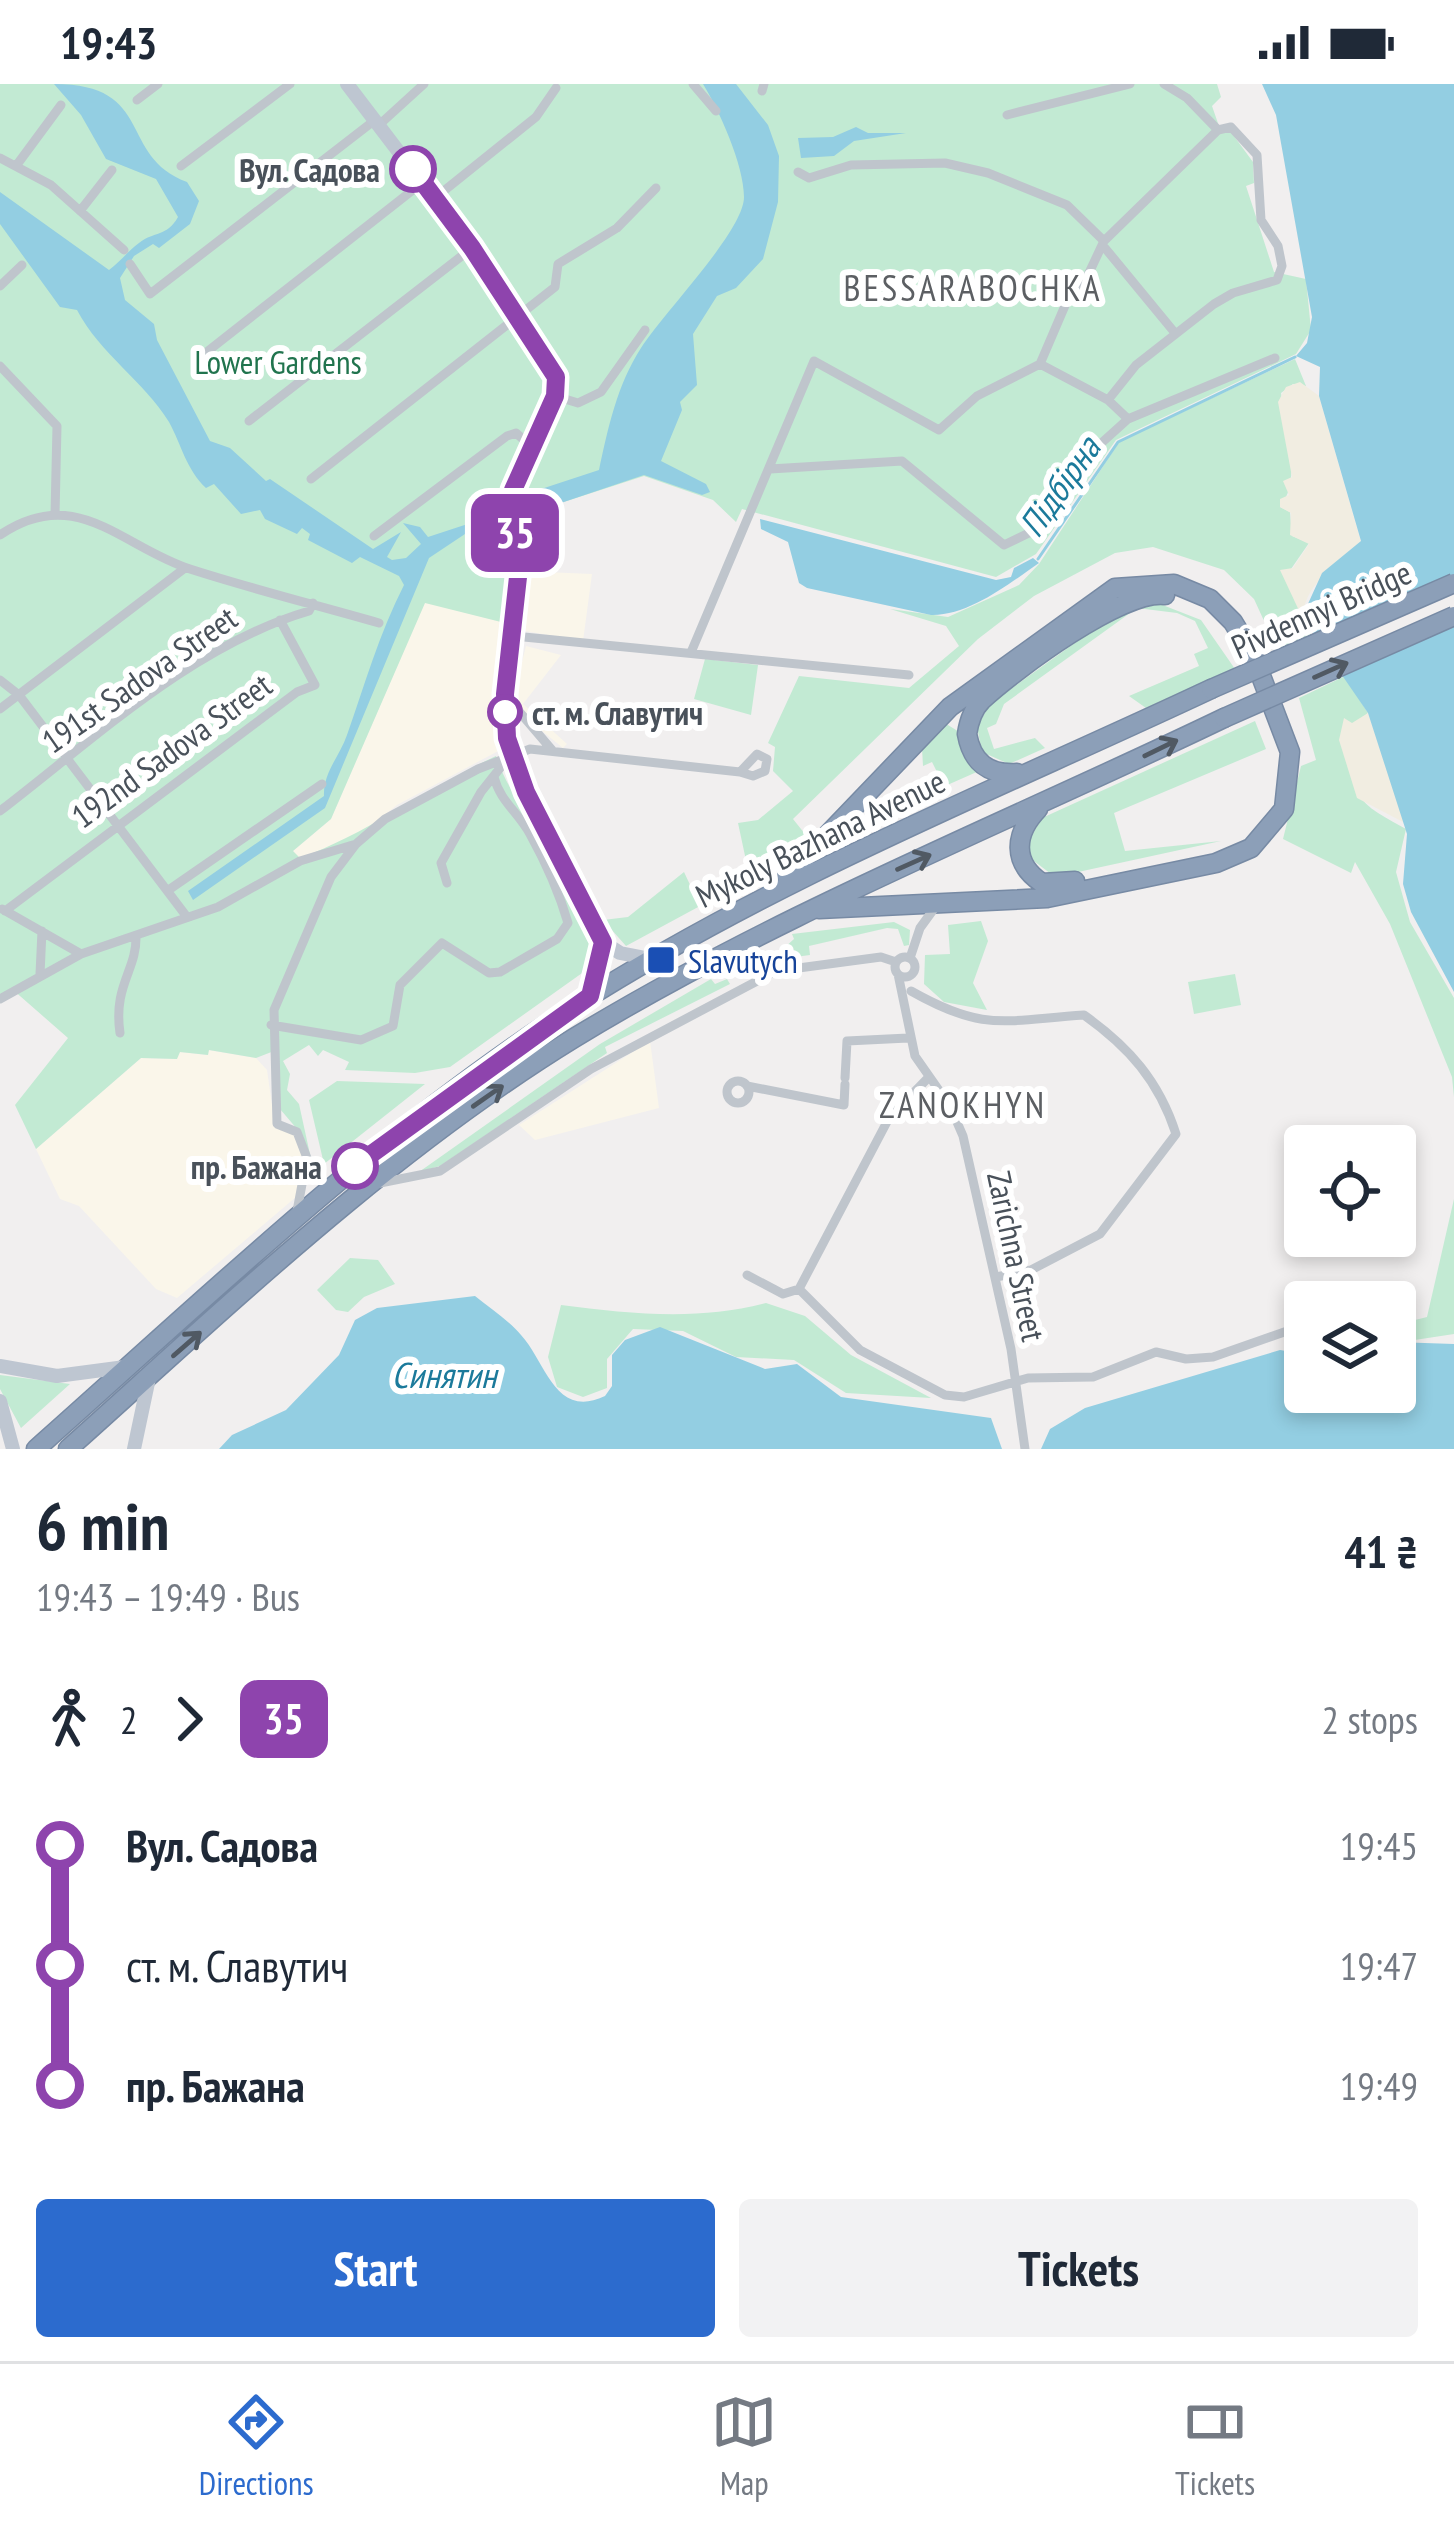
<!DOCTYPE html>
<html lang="en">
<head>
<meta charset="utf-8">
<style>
	:root { --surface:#fff; --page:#f2f2f3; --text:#1f2937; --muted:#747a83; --line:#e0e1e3; --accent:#2c6bce }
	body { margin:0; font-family:"PT Sans Narrow",sans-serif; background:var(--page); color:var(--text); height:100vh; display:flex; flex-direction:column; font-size:45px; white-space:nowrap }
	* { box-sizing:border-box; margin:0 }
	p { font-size:39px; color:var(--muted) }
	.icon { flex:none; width:66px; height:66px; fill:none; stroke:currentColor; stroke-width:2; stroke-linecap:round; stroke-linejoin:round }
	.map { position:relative; height:1365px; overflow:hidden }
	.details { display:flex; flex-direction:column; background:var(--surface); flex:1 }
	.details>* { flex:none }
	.badge { padding:0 24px; border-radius:18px; font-size:42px; line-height:78px }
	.fabs { position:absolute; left:1284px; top:1041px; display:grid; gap:24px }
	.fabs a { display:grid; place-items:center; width:132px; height:132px; border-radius:12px; background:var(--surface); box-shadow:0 6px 18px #0003; font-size:60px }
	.map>.badge { position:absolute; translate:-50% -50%; box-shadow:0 0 0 6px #fff }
	.legs { display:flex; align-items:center; gap:18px; height:132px; padding:0 36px; font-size:39px }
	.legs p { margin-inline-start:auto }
	.head { display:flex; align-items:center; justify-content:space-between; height:204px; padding:0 36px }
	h1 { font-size:66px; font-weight:700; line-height:90px }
	.action { display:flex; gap:24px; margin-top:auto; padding:24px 36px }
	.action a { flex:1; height:138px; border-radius:12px; background:var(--accent); color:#fff; font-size:48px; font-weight:700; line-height:138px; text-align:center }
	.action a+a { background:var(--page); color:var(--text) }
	ul { padding:0 36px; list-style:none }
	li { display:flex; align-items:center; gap:42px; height:120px; font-size:45px }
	li i { display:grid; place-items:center; width:18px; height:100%; margin:0 15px; background:currentColor }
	li i::after { content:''; width:30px; height:30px; margin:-15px; border:9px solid; border-radius:50%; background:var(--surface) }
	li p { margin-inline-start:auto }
	li:first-child i { background:linear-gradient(#0000 50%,currentColor 0) }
	li:last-child i { background:linear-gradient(currentColor 50%,#0000 0) }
	.status { display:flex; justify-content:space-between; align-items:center; height:84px; padding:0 60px; background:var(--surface); direction:ltr }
	.status svg { height:33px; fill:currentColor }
	.tab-bar { display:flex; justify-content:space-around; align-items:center; height:168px; border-top:3px solid var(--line); background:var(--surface); font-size:33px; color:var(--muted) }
	.tab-bar a { display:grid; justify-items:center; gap:6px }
	.tab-bar .active { color:var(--accent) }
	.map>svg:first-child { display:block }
</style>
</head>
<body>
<div class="status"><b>19:43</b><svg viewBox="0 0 49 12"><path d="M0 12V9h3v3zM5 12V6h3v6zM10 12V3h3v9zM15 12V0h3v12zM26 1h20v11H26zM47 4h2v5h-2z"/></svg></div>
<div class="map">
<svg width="1454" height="1365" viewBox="0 0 1454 1365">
	<rect width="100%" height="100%" fill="#f1efef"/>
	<path fill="#faf6ea" d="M521,487L592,490L583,557L519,546Z
		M425,518L509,540L502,665L397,721L356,754L299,775L293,767L331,735Z
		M526,562L561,571L523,620L567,660L563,664L519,628L513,613Z
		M650,957L659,1024L535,1056L519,1041Z
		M208,966L256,974L267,986L275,1042L295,1049L304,1074L296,1113L177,1214L156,1205L79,1122L60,1115L36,1065L141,974L176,975L179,968L207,971Z"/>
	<path fill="#c2ead3" d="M0,0H1217L1221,13L1212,22L1221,48L1228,44L1253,78L1254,99L1246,102L1274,188L1306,195L1311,246L1296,270L1116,356L1036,470L996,493L742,425L736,438L713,416L644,392L505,437L512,482L509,540L425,519L331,735L293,767L300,774C369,749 427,704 496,672C514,730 601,823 592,882L450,983L415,989L345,986L349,978L323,966L318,972L309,961L283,977L290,990L287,1006L299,1020L313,1084L303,1052L280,1025L274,967L256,974L209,966L208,971L180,968L177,975L141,974L36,1065L15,1021L68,954L12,905L0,910Z
		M1295,275L1306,302L1293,300L1281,309C1285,343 1303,394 1280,423L1290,428L1292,452L1309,459L1291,485L1311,550L1277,565L1254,515L1224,486L1153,463L1115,469L1034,512L978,555L793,735L809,755L797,770L750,795L738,739L758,736L793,707L773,687L775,663L768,659L799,592L909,604L959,562L946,542L890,525L948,533L1019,501L1039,480L1119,358Z
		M1160,520L1201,536L1235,585L1146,624L1129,612L1199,582L1194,570L1208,564L1195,537L1177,529L1137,524L1004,620L996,640L987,644L994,665L1035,654L1045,664L1009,680L982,668L977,643L990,620L1115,530Z
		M705,575L758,581L751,631L694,615Z
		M1345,592L1368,629L1340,656C1367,719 1344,711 1406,745L1396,788L1410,838L1454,914V1013L1452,993L1390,840L1355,778L1351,789L1283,755L1301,682L1316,676L1299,614Z
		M1255,637L1266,665L1114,729L1125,767L1221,757L1055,793L1030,774L1028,758L1042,734Z
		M943,638L961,649L979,687L936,706L943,700L932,678L923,682L922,664Z
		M684,788L700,822L626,862L603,836L628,833Z
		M981,837L988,857L973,899L987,926L944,918L924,900L925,871L950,870L948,841Z
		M894,838L910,846L909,861L904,862L898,845L887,844L809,862L810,871L788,874L784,864L794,855L792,850Z
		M1235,890L1241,921L1194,930L1188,898Z
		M711,895L715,900L727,895L730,900L605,963L607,969L440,1082L419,1088L600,960Z
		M337,997L425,1000L324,1080L309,1016Z
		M1454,1115V1250L1395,1259V1241L1427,1233Z
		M350,1174L378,1176L395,1200L364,1213L348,1228L336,1226L317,1206Z
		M766,1219L805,1232L851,1271L931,1314L846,1309L794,1276L736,1273L683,1247L633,1245L607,1275V1304L583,1313L557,1303L548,1273L561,1221C631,1230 698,1237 766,1219Z
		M0,1291L70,1300L21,1344L0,1305Z"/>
	<path fill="#f1ede1" d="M1300,298L1319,312L1361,458C1340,487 1309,489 1302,533L1280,486L1293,484L1309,460L1290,451L1291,429L1280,423V415L1289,411L1283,397L1292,393L1278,318L1286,303Z
		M1368,629L1405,739L1357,714L1339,656L1344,634L1352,639Z"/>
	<path fill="#93cee2" d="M54,0C156,0 117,72 187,98L199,117L190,140L159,164L153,160L134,172L120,194L125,216L154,240L157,256L210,357L230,364L266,397L270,395L373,465L401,448L387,473L392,476L406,474L421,460L403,439L420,443L428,453L492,432L429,474L325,724L193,816L188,807L324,712C323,688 340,672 347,651C365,600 379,550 404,501L399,492L360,473L352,479L308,456L310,450L302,444L297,450L265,435L260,426L241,430L214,400L206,404C186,385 182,362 169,338C144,297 100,270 77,226L60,223L0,140V108L109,186C120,178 128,167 139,159C154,147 167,153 178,133L156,95L106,75L81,31Z
		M703,0H736L768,41L779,72L778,118L763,175L736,204L717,212L693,250L697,301L680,318L682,326L661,377L706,400L710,408L702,411L644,391L543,425L528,423L529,409L599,386C608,344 617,301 641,264C664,228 744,147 744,113C744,81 719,26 703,0Z
		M1262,0H1454V908L1411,828L1403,800L1407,750L1368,629L1302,533L1322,489L1361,457L1319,312L1320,283L1296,272L1307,259L1312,233L1276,31Z
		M856,43L868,49H906L854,57L834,72L801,74L798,54L833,53Z
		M760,435L996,496L1011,493L1014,484L1033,474L1039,479C1010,499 969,532 931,531L807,504L799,499L788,458L761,445Z
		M475,1212C490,1224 508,1236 521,1251C546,1278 555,1336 605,1312L612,1302V1271L625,1256L660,1243L765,1285L797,1280L841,1313L991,1334L1002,1365H219L232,1351L286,1326L339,1271L355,1236L377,1224Z
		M1395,1258L1454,1260V1365H1041L1050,1345L1085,1324L1280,1266L1305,1270V1308H1395Z"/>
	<path fill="#f1efef" d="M1454,491V540L1338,593L1306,554Z"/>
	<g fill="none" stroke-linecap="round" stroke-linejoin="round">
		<path stroke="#93cee2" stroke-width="3" d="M1038,475L1118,358L1295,273"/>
		<g stroke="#778aa4" stroke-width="21">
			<path id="highway" d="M1017,689C988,691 972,678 967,650C969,637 973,625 982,616C1016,585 1122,506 1165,511
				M1038,725C1014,750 1012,779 1042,799L1075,797
				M787,793L950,623L1115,504L1174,500L1210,515L1233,538L1253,571L1290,668L1284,725L1251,764L1216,779L1047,814L819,825
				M36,1365C211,1210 379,1047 576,921C777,793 996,706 1211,605
				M68,1365C229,1221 390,1067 574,954C781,828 1006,739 1224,634"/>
		</g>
		<path stroke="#bfc5cc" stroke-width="9" d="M693,0L716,27
			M1164,0L1187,14L1218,46
			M762,7L764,0
			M137,16L158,0
			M1007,31L1130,0
			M379,41L424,0
			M0,74L51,101L124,166
			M16,82L61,21
			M181,82L290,0
			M798,88L809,94L851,81L945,79L988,89L1067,121L1104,157
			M435,114L536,33L556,4
			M80,127L112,86
			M1105,164L1175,249
			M130,180L150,210L375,36
			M0,202L22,181
			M208,267L423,98
			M1040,280L1108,316L1128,335
			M0,282L57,342L55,431
			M555,312L578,319L601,308L645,246
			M249,337L472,164
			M770,385L902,377L1004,461L1037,445L1097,363L1128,335L1275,274
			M311,395L555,203L558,180L617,144L656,104
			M0,451C76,399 122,463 190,485C252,505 316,521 379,539
			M374,452L507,352L516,349L531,362
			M514,552L909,591
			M692,566L814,277L939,346L977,312L1040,280L1070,210L1088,191L1104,157L1218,46L1231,43L1257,71L1261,136L1278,162L1282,182L1277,196L1233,209L1214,220L1136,281L1108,316
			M0,596L19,611L187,833
			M505,611L552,666
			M0,625L185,484
			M757,670L767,675L765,687L753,692L740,688Z
			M0,727C94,655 193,561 309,527L313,519
			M447,799L441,779L481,708L508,674
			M170,805L322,700
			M2,825L81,870
			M5,827L297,608L315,601L280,536
			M895 883a10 10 0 1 1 20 0a10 10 0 1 1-20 0Z
			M910,874L920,844L936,822
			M40,890L42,847
			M898,890L915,972L950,1022L963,1052L1011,1265L1025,1365
			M911,907C985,949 1005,936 1084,931C1129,963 1159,997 1176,1050L1100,1150L1031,1186L996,1193
			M0,915L81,870L218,823L300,777L356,760
			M271,941L361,956L393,942L400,901L442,859L489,889L500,888L557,855L568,839C559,808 545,777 530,750C518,728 500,717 494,693
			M120,949C113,901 137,886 136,852
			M845,994L847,957L908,954
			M928,994L889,1034L799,1205L860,1266L945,1311L964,1313L1028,1294L1093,1293L1156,1268L1186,1275L1213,1273L1290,1246
			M727 1008a11 11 0 1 1 22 0a11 11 0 1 1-22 0Z
			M747,1002L844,1021L845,1000
			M380,1099L440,1087L591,985L776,887L881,873L896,878
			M297,1127L307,1074L297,1048L277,1040L274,926L331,793L356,760L385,735L478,685L530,665L740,688
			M747,1191L783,1210L799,1205"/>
		<path stroke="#bec6d1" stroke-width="14" d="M347,0L472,164L556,293L555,312L513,407L518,493L505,610L507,654L526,708L603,858L620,869L651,875
			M591,911L603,858
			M0,1282L57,1292L125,1283
			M0,1317L13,1365
			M134,1365L149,1294"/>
		<use href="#highway" stroke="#8c9fb8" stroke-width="18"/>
		<g stroke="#778aa4" stroke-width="21" stroke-linecap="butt">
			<path id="highway-bridge" d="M1211,605L1454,499
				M1224,634L1454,532"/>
		</g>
		<use href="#highway-bridge" stroke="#8c9fb8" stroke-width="18"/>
	</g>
	<defs><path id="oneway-shaft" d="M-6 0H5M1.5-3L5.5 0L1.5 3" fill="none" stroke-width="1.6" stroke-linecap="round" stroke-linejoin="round" transform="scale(3)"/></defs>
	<g stroke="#505963">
		<use href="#oneway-shaft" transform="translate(1331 586) rotate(-24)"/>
		<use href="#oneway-shaft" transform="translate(1161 664) rotate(-26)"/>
		<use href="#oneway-shaft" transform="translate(914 778) rotate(-24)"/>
		<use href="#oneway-shaft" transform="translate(488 1012) rotate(-35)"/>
		<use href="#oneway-shaft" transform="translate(187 1260) rotate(-41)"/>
	</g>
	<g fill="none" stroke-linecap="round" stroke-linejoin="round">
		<g stroke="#fff" stroke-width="27">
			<path id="line-1" d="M355,1082L590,912L603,858L526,708L507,654L505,610L518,493L513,406L555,312L556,293L472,164L413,85"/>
		</g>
		<use href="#line-1" stroke="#8e44ad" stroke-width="18"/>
	</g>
	<g fill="#fff" stroke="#8e44ad" stroke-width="6">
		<circle cx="413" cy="85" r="21"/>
		<circle cx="505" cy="628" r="15"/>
		<circle cx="355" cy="1082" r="21"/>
	</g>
	<rect fill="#1a4fb4" stroke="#fff" stroke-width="4.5" x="646" y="861" width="30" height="30" rx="6"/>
	<g text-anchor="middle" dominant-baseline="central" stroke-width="12" stroke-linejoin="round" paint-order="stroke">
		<g font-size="33" font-weight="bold" fill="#49515a" stroke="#fff" text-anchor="end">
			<text x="380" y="85">Вул. Садова</text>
			<text x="532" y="628" text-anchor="start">ст. м. Славутич</text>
			<text x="322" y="1082">пр. Бажана</text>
		</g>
		<g font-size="33" fill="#21744e" stroke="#fff">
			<text x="278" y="277">Lower Gardens</text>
		</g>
		<g font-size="33" fill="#49515a" stroke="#fff">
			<text transform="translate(1321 525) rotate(-24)">Pivdennyi Bridge</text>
			<text transform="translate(139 595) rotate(-35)">191st Sadova Street</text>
			<text transform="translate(171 666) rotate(-36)">192nd Sadova Street</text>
			<text transform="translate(820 754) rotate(-26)">Mykoly Bazhana Avenue</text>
			<text transform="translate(1017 1172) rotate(78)">Zarichna Street</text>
		</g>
		<g font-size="33" fill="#164399" stroke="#fff" text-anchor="start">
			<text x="688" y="876">Slavutych</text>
		</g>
		<g font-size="36" letter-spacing="3" fill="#5c5f63" stroke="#fff">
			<text x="973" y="203">BESSARABOCHKA</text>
			<text x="963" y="1020">ZANOKHYN</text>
		</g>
		<g font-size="36" font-style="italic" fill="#1b7a9b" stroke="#fff">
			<text transform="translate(1059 402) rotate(-55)">Підбірна</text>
			<text x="444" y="1290">Синятин</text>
		</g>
	</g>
</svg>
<div class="fabs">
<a><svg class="icon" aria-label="locate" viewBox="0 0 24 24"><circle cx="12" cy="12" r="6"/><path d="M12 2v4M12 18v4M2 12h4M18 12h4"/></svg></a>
<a><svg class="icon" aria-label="layers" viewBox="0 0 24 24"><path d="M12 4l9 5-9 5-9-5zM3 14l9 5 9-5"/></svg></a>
</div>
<b class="badge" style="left:515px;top:449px;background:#8e44ad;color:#fff">35</b>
</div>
<section class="details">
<div class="head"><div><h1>6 min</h1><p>19:43 – 19:49 · Bus</p></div><b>41 ₴</b></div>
<div class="legs"><svg class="icon" aria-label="walk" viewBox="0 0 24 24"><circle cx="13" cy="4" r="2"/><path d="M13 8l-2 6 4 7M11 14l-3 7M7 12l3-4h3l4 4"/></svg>2<svg class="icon" aria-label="forward" viewBox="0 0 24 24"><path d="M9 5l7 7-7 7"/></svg><b class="badge" style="background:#8e44ad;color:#fff">35</b><p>2 stops</p></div>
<ul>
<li><i style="color:#8e44ad"></i><b>Вул. Садова</b><p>19:45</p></li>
<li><i style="color:#8e44ad"></i><span>ст. м. Славутич</span><p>19:47</p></li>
<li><i style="color:#8e44ad"></i><b>пр. Бажана</b><p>19:49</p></li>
</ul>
<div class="action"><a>Start</a><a>Tickets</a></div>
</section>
<nav class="tab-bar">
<a class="active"><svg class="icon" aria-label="directions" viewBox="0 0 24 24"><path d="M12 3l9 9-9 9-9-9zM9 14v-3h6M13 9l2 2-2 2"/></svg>Directions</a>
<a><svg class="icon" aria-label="map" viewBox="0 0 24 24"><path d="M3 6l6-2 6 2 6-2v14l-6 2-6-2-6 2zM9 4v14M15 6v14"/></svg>Map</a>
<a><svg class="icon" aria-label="tickets" viewBox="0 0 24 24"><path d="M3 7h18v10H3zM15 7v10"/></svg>Tickets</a>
</nav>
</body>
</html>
